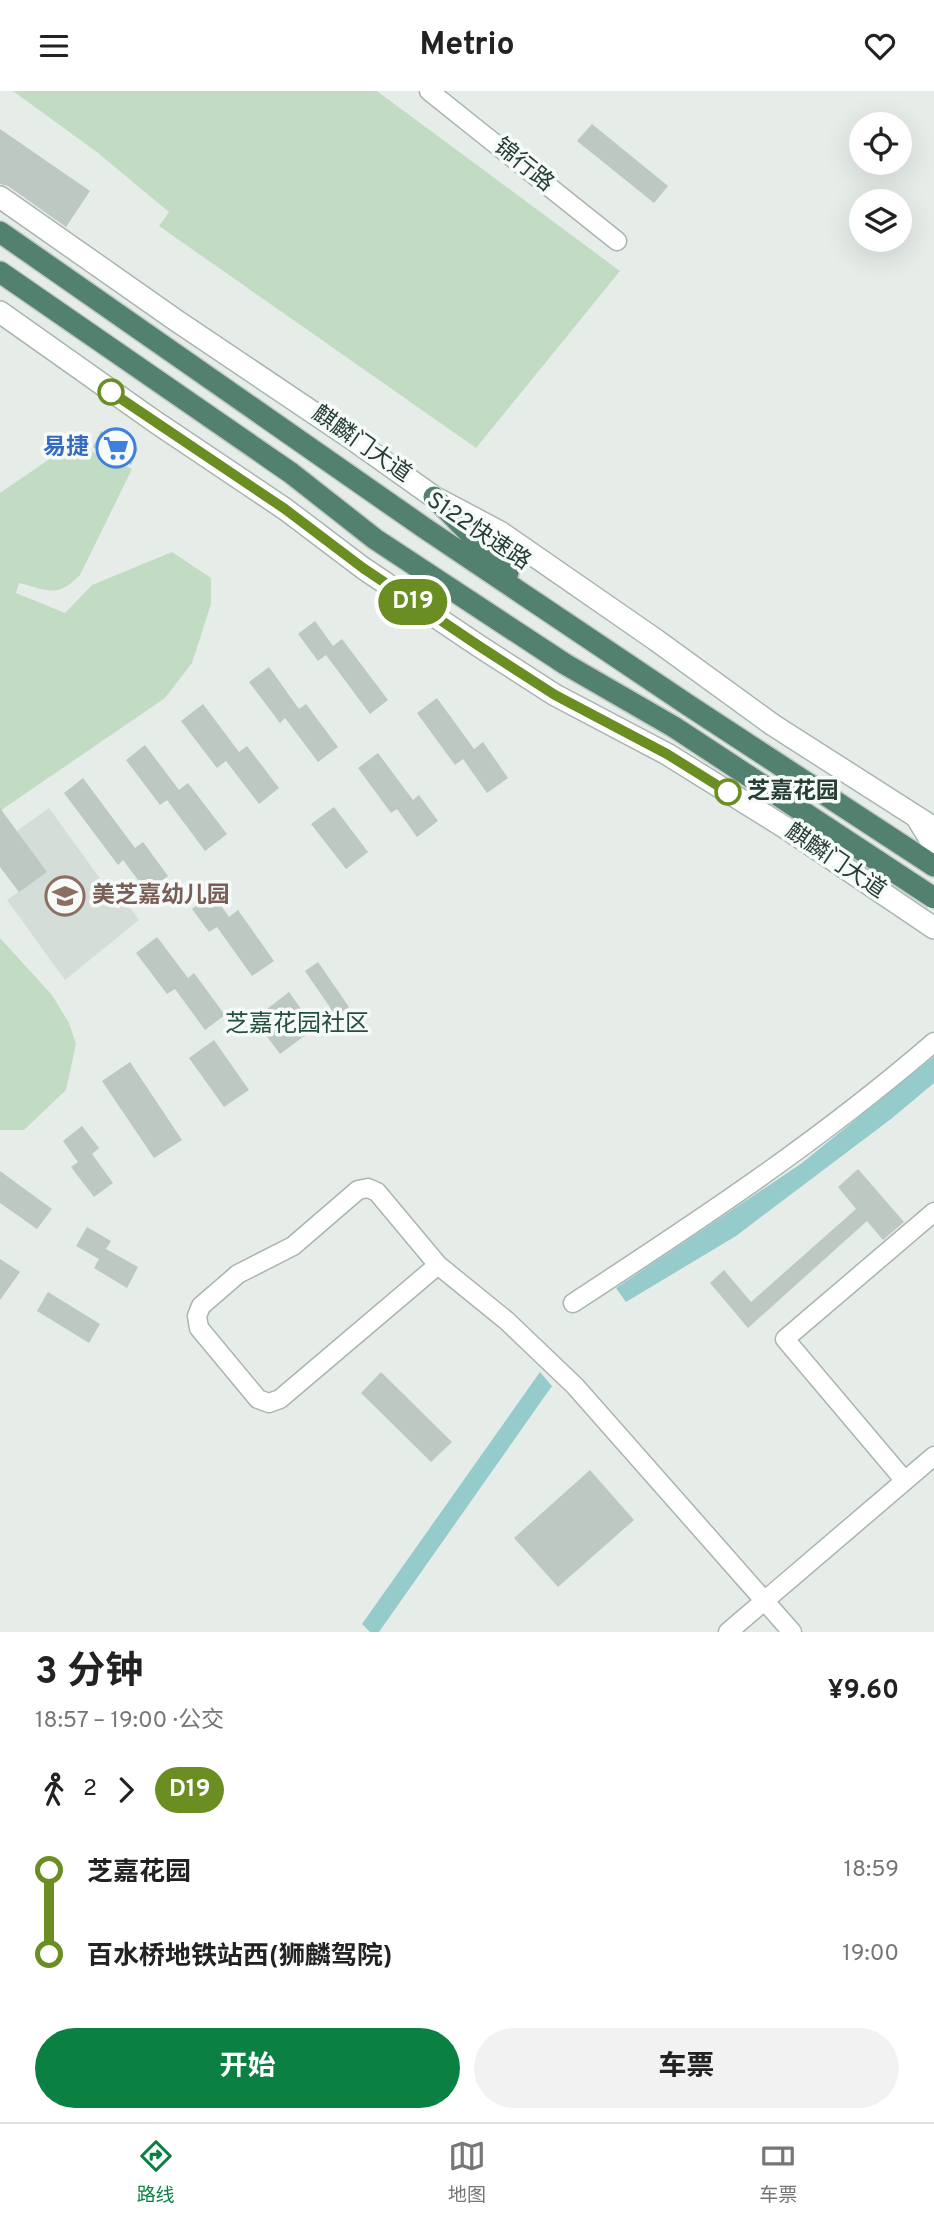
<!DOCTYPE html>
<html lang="zh">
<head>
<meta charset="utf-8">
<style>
	:root { --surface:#fff; --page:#f2f2f2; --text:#222; --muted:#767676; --line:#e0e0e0; --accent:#0b8043 }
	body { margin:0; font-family:Overpass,"Noto Sans SC",sans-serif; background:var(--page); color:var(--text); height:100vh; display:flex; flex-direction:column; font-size:26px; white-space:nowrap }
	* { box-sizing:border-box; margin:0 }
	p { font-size:23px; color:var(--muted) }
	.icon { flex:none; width:38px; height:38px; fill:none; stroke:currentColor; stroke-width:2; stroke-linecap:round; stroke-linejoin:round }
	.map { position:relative; height:1541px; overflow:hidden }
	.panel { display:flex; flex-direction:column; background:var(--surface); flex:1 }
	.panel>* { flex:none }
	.badge { padding:0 14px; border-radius:23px; font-size:24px; line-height:46px }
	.controls { position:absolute; left:849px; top:21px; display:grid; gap:14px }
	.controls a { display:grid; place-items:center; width:63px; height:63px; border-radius:50%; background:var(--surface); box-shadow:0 7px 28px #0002; font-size:35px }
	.map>.badge { position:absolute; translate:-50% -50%; box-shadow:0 0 0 4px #fff }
	.legs { display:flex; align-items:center; gap:10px; height:77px; padding:0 35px; font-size:23px }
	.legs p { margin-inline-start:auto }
	.headline { display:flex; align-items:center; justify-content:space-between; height:119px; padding:0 35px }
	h1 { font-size:38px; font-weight:700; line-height:52px }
	.primary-button { display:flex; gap:14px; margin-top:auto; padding:14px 35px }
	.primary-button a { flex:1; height:80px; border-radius:42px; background:var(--accent); color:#fff; font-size:28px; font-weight:700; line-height:80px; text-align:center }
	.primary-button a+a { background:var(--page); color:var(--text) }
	ul { padding:0 35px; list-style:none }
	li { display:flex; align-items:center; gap:24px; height:84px; font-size:26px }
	li i { display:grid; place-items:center; width:10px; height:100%; margin:0 9px; background:currentColor }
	li i::after { content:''; width:18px; height:18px; margin:-9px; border:5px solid; border-radius:50%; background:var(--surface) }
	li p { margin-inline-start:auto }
	li:first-child i { background:linear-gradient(#0000 50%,currentColor 0) }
	li:last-child i { background:linear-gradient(currentColor 50%,#0000 0) }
	header { display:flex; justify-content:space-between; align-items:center; height:91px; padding:0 35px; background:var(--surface); font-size:32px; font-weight:700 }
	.menu { display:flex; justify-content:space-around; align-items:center; height:98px; border-top:2px solid var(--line); background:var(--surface); font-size:19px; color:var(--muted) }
	.menu a { display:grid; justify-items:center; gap:4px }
	.menu .on { color:var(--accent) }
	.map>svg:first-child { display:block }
</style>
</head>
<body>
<header><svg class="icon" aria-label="menu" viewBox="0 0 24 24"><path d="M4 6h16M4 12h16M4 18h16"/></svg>Metrio<svg class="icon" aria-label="heart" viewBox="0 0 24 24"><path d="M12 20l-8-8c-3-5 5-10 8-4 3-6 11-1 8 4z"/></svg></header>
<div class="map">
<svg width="934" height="1541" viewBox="0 0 934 1541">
	<rect width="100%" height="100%" fill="#e6ede9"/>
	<path fill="#d4ddd8" d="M49,717L101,789L131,818L139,829L65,889L7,809L46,781L17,740Z"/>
	<path fill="#c2dcc4" d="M13,0H377L620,180L476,357L159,135L169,121L98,62Z
		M88,359L132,378L80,484C56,508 49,499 19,492L16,502L65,522L92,494L172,461L211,487V513L192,572L165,607L0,720V402L51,367Z
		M0,847L52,904L69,932L76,953L66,999L24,1039H0Z"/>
	<path fill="#95cccb" d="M934,965V992L891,1028L736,1145L626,1211L616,1197L802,1072Z
		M540,1281L552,1295L379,1541H370L362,1533Z"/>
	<path fill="#bcc8c1" d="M592,33L668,95L654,112L577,50Z
		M0,38L90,100L66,136L8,95L0,93Z
		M101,340L138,358L131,374L93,356Z
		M315,530L333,555L342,548L388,609L370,623L326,564L318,570L298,543Z
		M269,576L299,618L306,613L338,656L318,671L285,627L280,632L249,591Z
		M437,607L474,658L483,651L508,687L487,702L463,668L455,674L417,622Z
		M203,613L239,661L247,655L279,697L259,713L226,670L217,677L181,630Z
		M145,654L179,699L188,692L227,743L205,760L167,709L160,714L126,669Z
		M378,662L413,709L419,704L438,730L417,746L397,718L391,722L358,677Z
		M83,687L135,757L143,751L168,785L147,801L123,769L118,774L64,702Z
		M334,716L368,761L346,778L311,733Z
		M0,717L47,781L19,801L0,776Z
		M213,803L229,826L238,819L274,870L252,885L217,836L209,841L192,818Z
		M157,846L188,887L194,882L225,924L205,939L175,898L167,903L136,862Z
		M318,871L349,916L336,925L305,880Z
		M289,901L315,937L280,963L263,940L276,930L267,918Z
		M214,949L249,999L224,1016L189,967Z
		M130,971L182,1049L154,1067L102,990Z
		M82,1035L99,1057L92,1063L113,1092L94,1106L71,1076L78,1071L63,1050Z
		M858,1078L904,1131L883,1149L867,1130L748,1237L710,1192L724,1179L751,1211L856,1118L838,1096Z
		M0,1080L52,1118L37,1138L0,1112Z
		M87,1136L111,1150L106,1158L138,1176L127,1197L94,1177L99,1168L76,1155Z
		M0,1168L20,1181L0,1209Z
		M48,1201L100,1233L89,1252L37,1220Z
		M381,1281L452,1351L431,1371L361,1302Z
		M590,1379L634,1429L558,1496L514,1447Z"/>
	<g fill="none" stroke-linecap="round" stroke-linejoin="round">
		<g stroke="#a9b5af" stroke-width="21">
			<path id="minor" d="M429,0L617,150
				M438,1174L280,1308L269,1312L258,1308L199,1237L197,1225L201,1215L238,1183L293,1155L358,1099L368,1097L377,1101L438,1174L507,1230L575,1295L792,1541
				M573,1212C697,1131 821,1049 934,951
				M905,1390L785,1248L934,1121
				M728,1541L934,1365"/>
		</g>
		<g stroke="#a9b5af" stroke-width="24">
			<path id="tertiary" d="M0,106L177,230L348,345L434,406L500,441L656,549L773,634L934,737
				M0,221L154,330L285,418L363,477L479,555L555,604L667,663L789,739L934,837
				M917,727L933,753L934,766"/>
		</g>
		<g stroke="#c3c9c6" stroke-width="24">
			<path id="trunk" d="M0,141L423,436L688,614L934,775
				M0,181L291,382L375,448L565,573L674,636
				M434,406L508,482"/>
		</g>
		<use href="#minor" stroke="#fff" stroke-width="18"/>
		<use href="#tertiary" stroke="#fff" stroke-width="21"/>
		<use href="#trunk" stroke="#52826f" stroke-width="21"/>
		<g stroke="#c3c9c6" stroke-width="24" stroke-linecap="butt">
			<path id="trunk-bridge" d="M674,636L934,807"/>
		</g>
		<use href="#trunk-bridge" stroke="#52826f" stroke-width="21"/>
	</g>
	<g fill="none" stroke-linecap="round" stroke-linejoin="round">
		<g stroke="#fff" stroke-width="16">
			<path id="line-1" d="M111,301L285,418L363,477L479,555L555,604L667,663L728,701"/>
		</g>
		<use href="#line-1" stroke="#6b8e23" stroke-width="10"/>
	</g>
	<defs>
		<g id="supermarket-ring" transform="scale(2.0125)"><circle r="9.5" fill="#f6faf8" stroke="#3f7fe0" stroke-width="1.5"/><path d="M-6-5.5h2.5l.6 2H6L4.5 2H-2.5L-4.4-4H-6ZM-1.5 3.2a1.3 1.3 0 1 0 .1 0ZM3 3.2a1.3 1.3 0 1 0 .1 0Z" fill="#3f7fe0"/></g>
		<g id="school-ring" transform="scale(2.0125)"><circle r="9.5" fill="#f6faf8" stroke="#8d6e63" stroke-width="1.5"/><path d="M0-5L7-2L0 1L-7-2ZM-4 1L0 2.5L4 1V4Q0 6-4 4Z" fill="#8d6e63"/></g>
	</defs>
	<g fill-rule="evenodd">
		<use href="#supermarket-ring" x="116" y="357"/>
		<use href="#school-ring" x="65" y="805"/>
	</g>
	<g fill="#fff" stroke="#6b8e23" stroke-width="3.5">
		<circle cx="111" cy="301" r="12"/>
		<circle cx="728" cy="701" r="12"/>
	</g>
	<g text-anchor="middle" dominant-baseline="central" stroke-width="7" stroke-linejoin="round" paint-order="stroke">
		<g font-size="23" fill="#273e34" stroke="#f6faf8">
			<text transform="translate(523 75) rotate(39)">锦行路</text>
			<text transform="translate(361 354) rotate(35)">麒麟门大道</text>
			<text transform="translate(478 441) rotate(34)">S122快速路</text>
			<text transform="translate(835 771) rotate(34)">麒麟门大道</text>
		</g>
		<g font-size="23" font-weight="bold" fill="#366cbe" stroke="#f6faf8" text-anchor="end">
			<text x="89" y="357">易捷</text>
		</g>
		<g font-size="23" font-weight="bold" fill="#273e34" stroke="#f6faf8" text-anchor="start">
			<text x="747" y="701">芝嘉花园</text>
		</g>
		<g font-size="23" font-weight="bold" fill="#785e54" stroke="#f6faf8" text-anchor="start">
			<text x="92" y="805">美芝嘉幼儿园</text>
		</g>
		<g font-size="24" fill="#244e3d" stroke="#f6faf8">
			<text x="297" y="934">芝嘉花园社区</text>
		</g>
	</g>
</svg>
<div class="controls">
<a><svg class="icon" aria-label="locate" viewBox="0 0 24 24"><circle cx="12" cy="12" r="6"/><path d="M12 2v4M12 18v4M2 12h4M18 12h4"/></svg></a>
<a><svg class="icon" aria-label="layers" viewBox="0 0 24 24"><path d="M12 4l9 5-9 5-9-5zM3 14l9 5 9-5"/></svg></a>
</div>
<b class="badge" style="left:413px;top:511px;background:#6b8e23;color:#fff">D19</b>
</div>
<section class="panel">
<div class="headline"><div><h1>3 分钟</h1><p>18:57 – 19:00 · 公交</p></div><b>¥9.60</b></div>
<div class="legs"><svg class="icon" aria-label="walk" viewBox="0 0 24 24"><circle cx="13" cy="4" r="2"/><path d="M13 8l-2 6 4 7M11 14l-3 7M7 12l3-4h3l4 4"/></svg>2<svg class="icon" aria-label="forward" viewBox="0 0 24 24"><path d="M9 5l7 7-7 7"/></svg><b class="badge" style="background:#6b8e23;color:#fff">D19</b></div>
<ul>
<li><i style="color:#6b8e23"></i><b>芝嘉花园</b><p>18:59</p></li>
<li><i style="color:#6b8e23"></i><b>百水桥地铁站西(狮麟驾院)</b><p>19:00</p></li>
</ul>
<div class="primary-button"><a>开始</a><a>车票</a></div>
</section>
<nav class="menu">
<a class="on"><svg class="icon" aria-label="directions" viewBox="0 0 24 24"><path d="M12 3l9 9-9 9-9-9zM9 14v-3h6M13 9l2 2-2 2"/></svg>路线</a>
<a><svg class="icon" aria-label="map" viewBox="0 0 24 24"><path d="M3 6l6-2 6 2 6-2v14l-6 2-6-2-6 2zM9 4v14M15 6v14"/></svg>地图</a>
<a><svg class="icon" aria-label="tickets" viewBox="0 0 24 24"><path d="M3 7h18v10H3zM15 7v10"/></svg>车票</a>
</nav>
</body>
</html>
